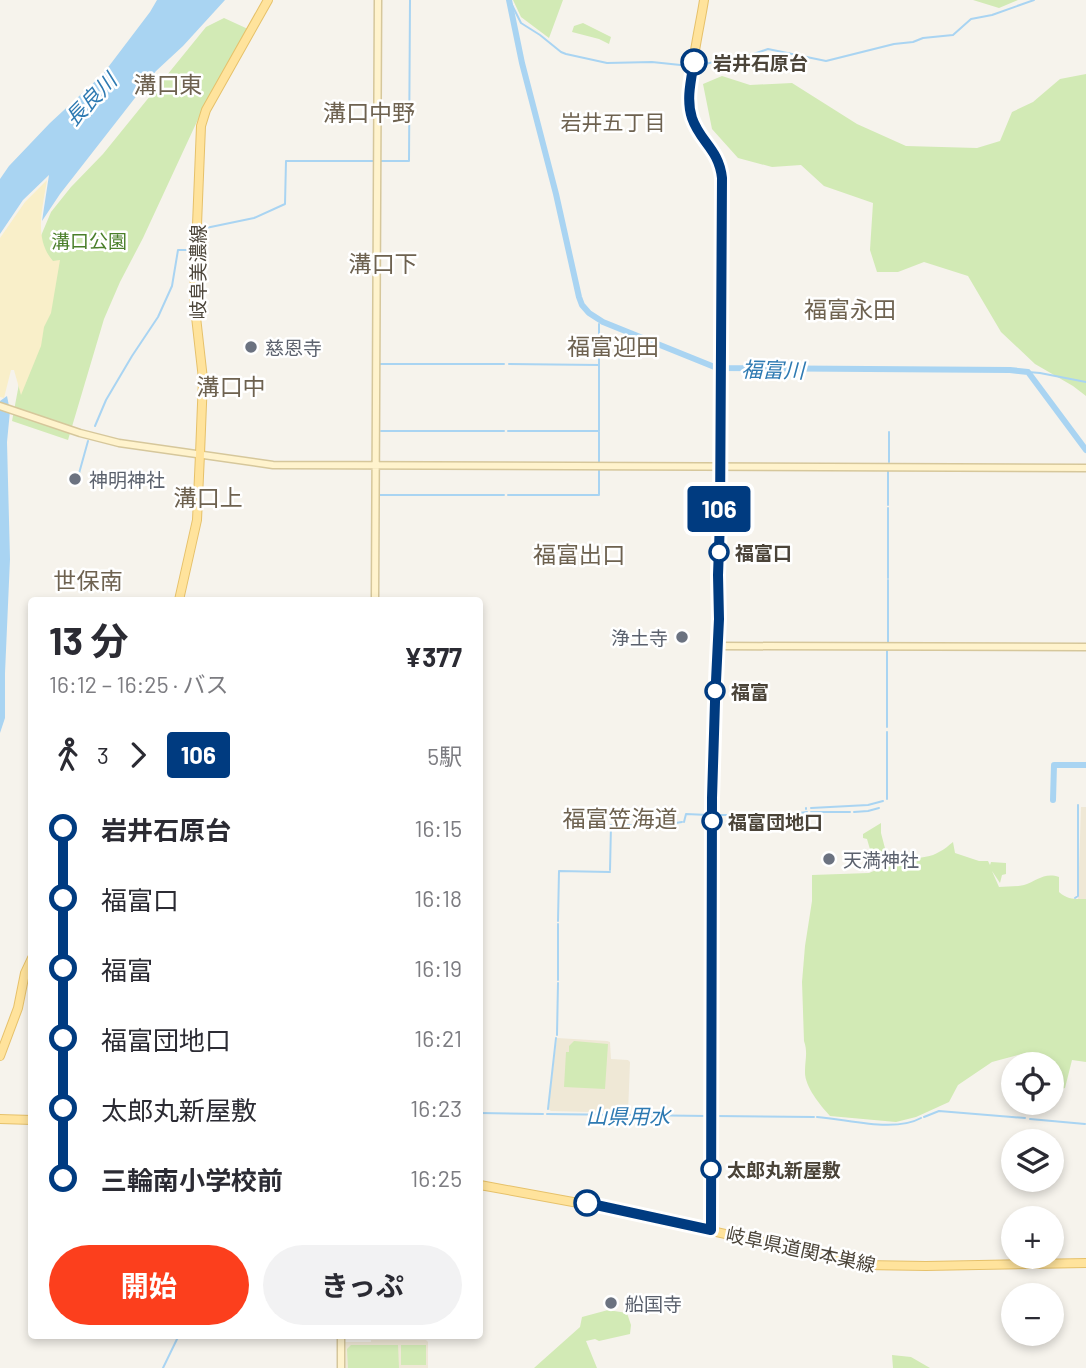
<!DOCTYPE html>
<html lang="ja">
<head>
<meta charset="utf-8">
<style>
	:root { --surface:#fff; --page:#f2f2f3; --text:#2b2b33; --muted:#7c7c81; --accent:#fc3f1d }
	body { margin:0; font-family:Barlow,"Noto Sans JP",sans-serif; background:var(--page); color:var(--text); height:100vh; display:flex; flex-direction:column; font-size:26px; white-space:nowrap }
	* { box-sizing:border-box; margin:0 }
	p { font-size:23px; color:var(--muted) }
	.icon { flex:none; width:38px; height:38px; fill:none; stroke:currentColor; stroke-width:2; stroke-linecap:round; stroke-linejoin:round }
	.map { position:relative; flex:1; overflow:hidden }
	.sheet { position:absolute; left:28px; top:597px; width:455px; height:742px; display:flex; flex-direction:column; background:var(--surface); border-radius:7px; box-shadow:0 4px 10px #0003 }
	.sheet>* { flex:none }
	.badge { padding:0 14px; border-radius:5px; font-size:24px; line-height:46px }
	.controls { position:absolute; left:1001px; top:1052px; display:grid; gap:14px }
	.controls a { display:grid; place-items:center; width:63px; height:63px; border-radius:50%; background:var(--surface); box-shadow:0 4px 10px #0003; font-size:35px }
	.map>.badge { position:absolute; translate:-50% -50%; box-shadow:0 0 0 4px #fff }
	.legs { display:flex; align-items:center; gap:10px; height:77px; padding:0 21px; font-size:23px }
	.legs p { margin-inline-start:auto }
	.headline { display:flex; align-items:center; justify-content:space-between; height:119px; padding:0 21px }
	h1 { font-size:38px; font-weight:700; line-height:52px }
	.action { display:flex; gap:14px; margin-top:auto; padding:14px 21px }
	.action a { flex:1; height:80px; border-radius:42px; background:var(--accent); color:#fff; font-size:28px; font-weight:700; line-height:80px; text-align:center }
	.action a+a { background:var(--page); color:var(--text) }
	ul { padding:0 21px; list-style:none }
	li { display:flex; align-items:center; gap:24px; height:70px; font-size:26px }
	li i { display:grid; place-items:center; width:10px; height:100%; margin:0 9px; background:currentColor }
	li i::after { content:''; width:18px; height:18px; margin:-9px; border:5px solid; border-radius:50%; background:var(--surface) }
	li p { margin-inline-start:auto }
	li:first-child i { background:linear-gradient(#0000 50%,currentColor 0) }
	li:last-child i { background:linear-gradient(currentColor 50%,#0000 0) }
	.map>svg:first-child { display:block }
</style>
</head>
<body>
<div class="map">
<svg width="1086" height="1368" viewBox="0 0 1086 1368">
	<rect width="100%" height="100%" fill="#f6f3ec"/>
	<path fill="#efe8d6" d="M1081,807H1086V899H1078Z
		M557,1038L607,1041L610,1042L611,1059L628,1060L630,1062L628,1113L551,1111L548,1109Z
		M371,1340H426L428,1342V1368H343L345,1342H371Z"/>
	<path fill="#d2eab5" d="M513,0H563L549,38L521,17Z
		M973,0H1018L999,8Z
		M224,18L248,29L200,115L143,238L120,282L104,319L68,440L12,421L22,368L35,250L51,212L71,187L103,154L206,27Z
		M583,23L611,37L609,44L599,39L572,32L574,26Z
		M1086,74V396L1073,386L1035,364L1001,332L968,276L924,262L898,272H877L870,250L873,203L824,186L801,165L772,167L738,158L712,129L703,84L722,76L750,85L792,83L857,124L906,146L977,148L1000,141L1012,112L1033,102L1060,79Z
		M881,823V833L887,856C900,859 927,860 939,852C944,850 949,845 953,842L955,853L979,861H988L990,865L991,862L1006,863V874L1002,875L1000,883L992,871L999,887C1006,886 1016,887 1024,885C1037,881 1044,872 1059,877V892C1068,900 1075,899 1086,899V1062L1072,1060L1065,1088L1052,1091V1064H1045L1047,1058L1025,1053L992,1062L958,1085L949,1102L916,1117L896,1122L830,1116C820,1105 804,1086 805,1071C805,1060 808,1052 804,1041L802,982L805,946L812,901V875L869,873L876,870L867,839L863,838V834Z
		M574,1041L608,1044L605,1089L564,1087L566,1052H569V1046Z
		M608,1310L627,1313L631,1325L630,1334L599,1341L595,1339L586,1341L597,1368H534L580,1327L582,1317Z
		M351,1345H398L399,1368H348L347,1349Z
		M401,1345H426V1365H401Z
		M892,1355L911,1357L930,1368H893Z"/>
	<path fill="#f9efc9" d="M47,180C43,207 33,238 53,261L60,260L51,313L44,327L41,346L21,395L14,370H11L4,398L0,397V238L25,202Z"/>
	<path fill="#a9d4f2" d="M157,0H225L183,46L156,71L60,194L42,221L49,175L23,200L0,234V179L9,166L50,123L103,74L150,12Z
		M7,396L10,411L7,442L10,559L5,673V718L0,733V401Z"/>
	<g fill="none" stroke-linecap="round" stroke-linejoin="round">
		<path stroke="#a9d4f2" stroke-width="2" d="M510,1L521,23L540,35L561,52L566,54L607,63L652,62L690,66
			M696,66L723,60L742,58L768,49L826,61L894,44L913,42L923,38L953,35L971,19L992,15L1034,0
			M380,161H409L410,0
			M201,229L254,218L285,204L286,161H373
			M600,322V321
			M379,364H504
			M509,364L599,365V324
			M1028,372L1040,373L1086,382
			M95,426L106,400L132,356L158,317L172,286L178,250H191
			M381,431H504
			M508,431H599V365
			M599,432V462
			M889,462V432
			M888,471V505
			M78,477L88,441
			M380,495H504
			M508,495H599V470
			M888,578V508
			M888,644V580
			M887,727V651
			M887,732V799
			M811,808L868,805L883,801
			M806,809V808
			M811,812H850
			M854,812L868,811L879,808
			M715,815H784L807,812
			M684,822L686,814L708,815
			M614,825L656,826L682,822
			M610,870L611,825
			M1075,898L1078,896V805
			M558,921L559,871L610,872
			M558,980V924
			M557,1035L558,983
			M548,1109L556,1038
			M480,1113L543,1114
			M547,1114L707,1116
			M716,1116L814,1117
			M817,1117C848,1119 894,1133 921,1118
			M924,1117L939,1111L1025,1118
			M1030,1119L1085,1124
			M163,1368L179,1335"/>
		<path stroke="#a9d4f2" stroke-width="6" d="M509,0L522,63L556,194L579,297L582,305L589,313L603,322L717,368L1010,370L1028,372L1086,450
			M1053,800L1054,765H1086"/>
		<g stroke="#d6c79b" stroke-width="9">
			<path id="secondary" d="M0,406L80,433L119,443L273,465L1086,468
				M375,600L378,0
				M717,646L1086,647
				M341,1368V1335"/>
		</g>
		<g stroke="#e6c16a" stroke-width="10">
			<path id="primary" d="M704,0C700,28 683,95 693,120C702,143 719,149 722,178L720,521L718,575L719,619L715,698L712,798L711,1230
				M179,600L197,520L200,454L203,379L194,299L201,126L206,110L268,0
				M0,1056L18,1008L25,973L32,958
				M0,1119L32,1120
				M480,1185L622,1211L864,1265L926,1266L1086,1263"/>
		</g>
		<use href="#secondary" stroke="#fff3cd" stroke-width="6"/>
		<use href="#primary" stroke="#ffe39c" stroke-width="8"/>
	</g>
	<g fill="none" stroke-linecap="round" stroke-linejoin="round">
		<g stroke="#fff" stroke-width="16">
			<path id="line-1" d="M587,1203L711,1230L712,798L715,702L719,619L718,575L720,521L722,178C719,149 700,142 692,118C686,100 691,80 694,62"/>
		</g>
		<use href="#line-1" stroke="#003b80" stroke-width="10"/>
	</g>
	<g fill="#fff" stroke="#003b80" stroke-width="3.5">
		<circle cx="694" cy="62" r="12"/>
		<circle cx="719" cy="552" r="9"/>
		<circle cx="715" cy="691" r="9"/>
		<circle cx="712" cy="821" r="9"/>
		<circle cx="711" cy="1169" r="9"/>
		<circle cx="587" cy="1203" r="12"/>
	</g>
	<g fill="#6b7280" stroke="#fff" stroke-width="2.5">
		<circle cx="251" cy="347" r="7"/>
		<circle cx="75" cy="479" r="7"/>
		<circle cx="682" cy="637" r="7"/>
		<circle cx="829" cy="859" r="7"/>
		<circle cx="611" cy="1303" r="7"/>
	</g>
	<g text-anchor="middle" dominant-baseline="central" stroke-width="5" stroke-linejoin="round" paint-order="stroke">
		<g font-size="19" font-weight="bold" fill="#4b4439" stroke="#fff" text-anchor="start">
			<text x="713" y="62">岩井石原台</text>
			<text x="735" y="552">福富口</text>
			<text x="731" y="691">福富</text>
			<text x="728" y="821">福富団地口</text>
			<text x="727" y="1169">太郎丸新屋敷</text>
		</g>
		<g font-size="19" fill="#4a7f2a" stroke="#fff">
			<text x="89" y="240">溝口公園</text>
		</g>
		<g font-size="19" fill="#4b4439" stroke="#fff">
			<text transform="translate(197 272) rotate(-90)">岐阜美濃線</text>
			<text transform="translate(801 1249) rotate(12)">岐阜県道関本巣線</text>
		</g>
		<g font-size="19" fill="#5b616d" stroke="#fff" text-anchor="start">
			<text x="265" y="347">慈恩寺</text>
			<text x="89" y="479">神明神社</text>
			<text x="668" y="637" text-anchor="end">浄土寺</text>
			<text x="843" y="859">天満神社</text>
			<text x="625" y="1303">船国寺</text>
		</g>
		<g font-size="21" font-style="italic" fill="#2e7ab2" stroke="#fff">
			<text transform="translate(90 99) rotate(-46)">長良川</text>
			<text transform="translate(773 369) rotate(1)">福富川</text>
			<text x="628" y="1115">山県用水</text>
		</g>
		<g font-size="21" fill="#6e6250" stroke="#fff">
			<text x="613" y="121">岩井五丁目</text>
		</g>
		<g font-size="23" fill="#6e6250" stroke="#fff">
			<text x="168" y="84">溝口東</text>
			<text x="369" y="112">溝口中野</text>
			<text x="383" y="263">溝口下</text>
			<text x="850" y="309">福富永田</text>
			<text x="613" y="346">福富迎田</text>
			<text x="231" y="386">溝口中</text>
			<text x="208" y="497">溝口上</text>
			<text x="579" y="554">福富出口</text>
			<text x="88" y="580">世保南</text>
			<text x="620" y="818">福富笠海道</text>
		</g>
	</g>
</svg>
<div class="controls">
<a><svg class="icon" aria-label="locate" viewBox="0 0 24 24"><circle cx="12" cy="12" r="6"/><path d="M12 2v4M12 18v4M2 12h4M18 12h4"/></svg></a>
<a><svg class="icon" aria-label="layers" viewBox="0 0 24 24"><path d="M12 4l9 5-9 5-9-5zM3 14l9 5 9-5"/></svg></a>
<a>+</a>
<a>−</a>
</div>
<b class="badge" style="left:719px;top:509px;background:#003b80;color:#fff">106</b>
<section class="sheet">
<div class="headline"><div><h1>13 分</h1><p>16:12 – 16:25 · バス</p></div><b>¥377</b></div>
<div class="legs"><svg class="icon" aria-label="walk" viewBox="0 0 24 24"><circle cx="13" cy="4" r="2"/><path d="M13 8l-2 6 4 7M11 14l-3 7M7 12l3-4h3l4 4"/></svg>3<svg class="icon" aria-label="forward" viewBox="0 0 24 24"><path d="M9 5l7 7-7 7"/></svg><b class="badge" style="background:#003b80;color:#fff">106</b><p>5駅</p></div>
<ul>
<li><i style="color:#003b80"></i><b>岩井石原台</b><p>16:15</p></li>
<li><i style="color:#003b80"></i><span>福富口</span><p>16:18</p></li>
<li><i style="color:#003b80"></i><span>福富</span><p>16:19</p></li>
<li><i style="color:#003b80"></i><span>福富団地口</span><p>16:21</p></li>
<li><i style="color:#003b80"></i><span>太郎丸新屋敷</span><p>16:23</p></li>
<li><i style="color:#003b80"></i><b>三輪南小学校前</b><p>16:25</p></li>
</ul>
<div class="action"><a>開始</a><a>きっぷ</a></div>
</section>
</div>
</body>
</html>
